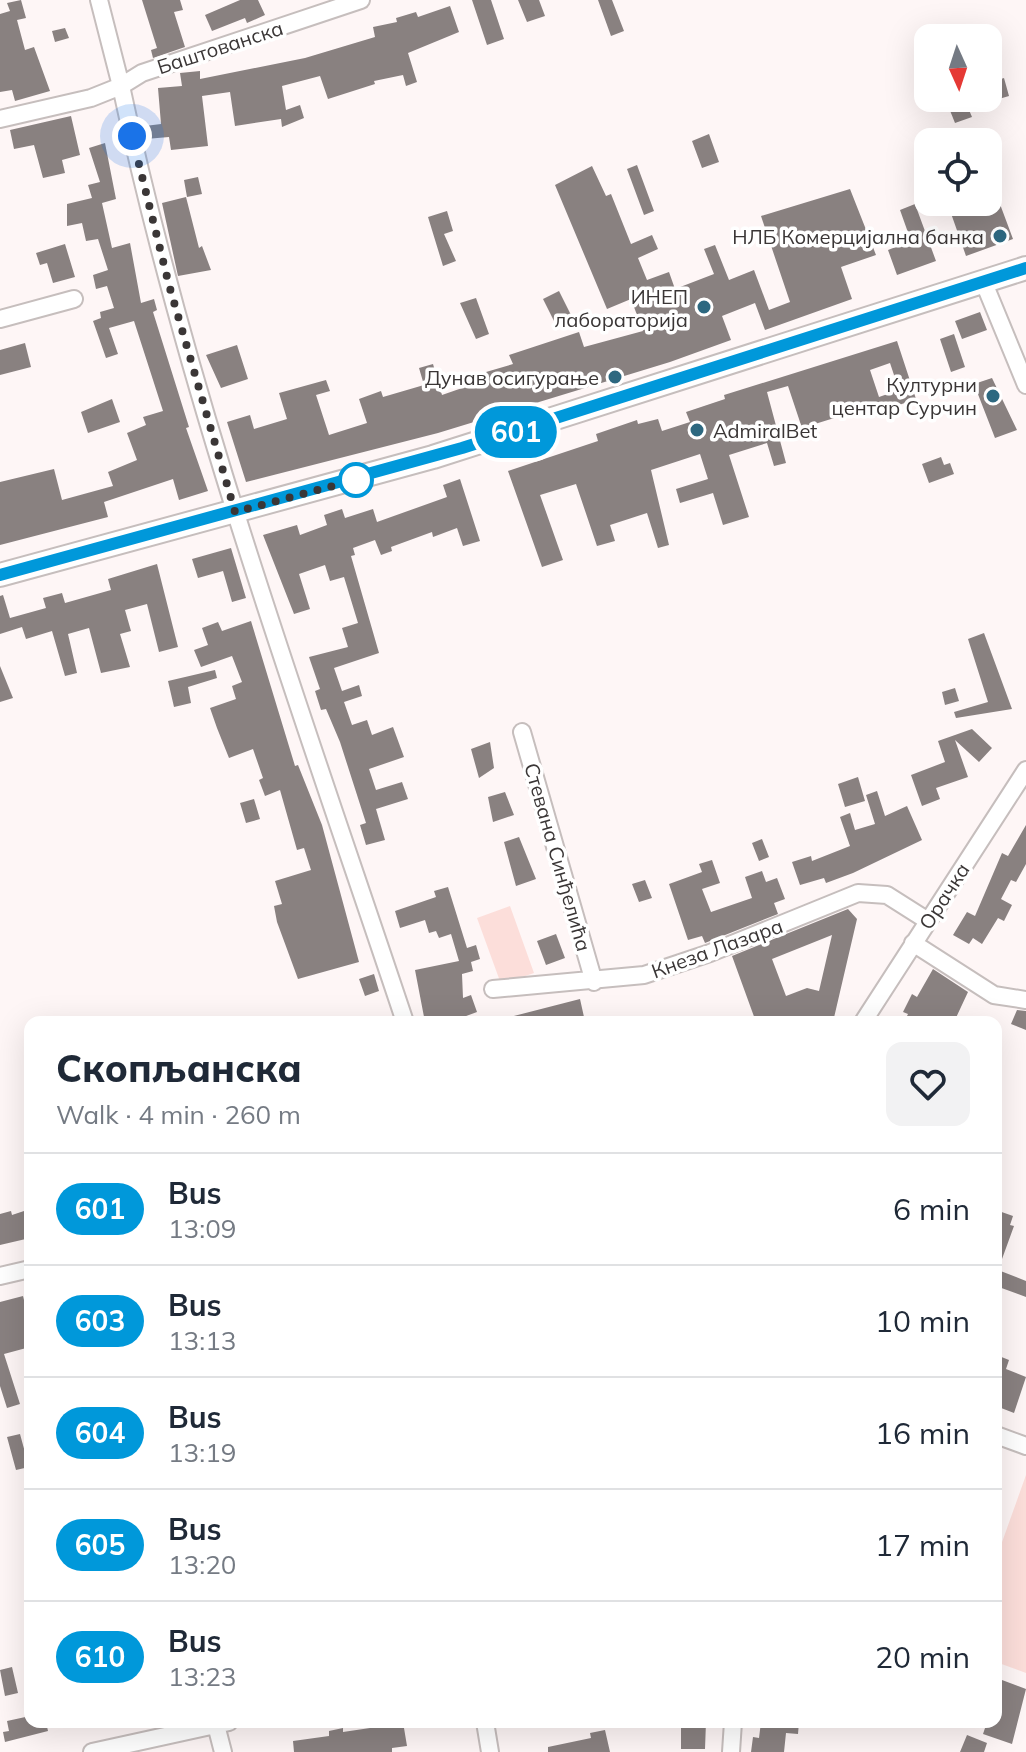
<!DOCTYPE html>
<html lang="en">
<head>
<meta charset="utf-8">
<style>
	:root { --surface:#fff; --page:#f2f2f3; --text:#1f2937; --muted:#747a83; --line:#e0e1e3 }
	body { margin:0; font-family:Mulish,sans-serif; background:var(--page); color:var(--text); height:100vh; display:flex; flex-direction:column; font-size:30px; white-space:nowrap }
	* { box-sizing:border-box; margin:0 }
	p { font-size:26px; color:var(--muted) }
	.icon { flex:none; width:44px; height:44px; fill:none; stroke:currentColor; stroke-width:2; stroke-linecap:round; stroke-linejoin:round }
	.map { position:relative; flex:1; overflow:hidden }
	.drawer { position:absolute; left:24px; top:1016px; width:978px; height:712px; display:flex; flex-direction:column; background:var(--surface); border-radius:16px; box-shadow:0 8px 32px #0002 }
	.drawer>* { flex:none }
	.badge { padding:0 16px; border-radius:26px; font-size:28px; line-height:52px }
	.needle { width:52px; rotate:177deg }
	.tools { position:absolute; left:914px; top:24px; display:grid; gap:16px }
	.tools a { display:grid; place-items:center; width:88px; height:88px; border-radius:16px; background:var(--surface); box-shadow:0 8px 32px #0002; font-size:40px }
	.you { position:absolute; width:40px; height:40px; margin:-20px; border:6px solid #fff; border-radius:50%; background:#1a73e8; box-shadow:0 0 0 12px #1a73e833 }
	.map>.badge { position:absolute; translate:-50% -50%; box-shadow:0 0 0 4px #fff }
	.round { display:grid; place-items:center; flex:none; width:84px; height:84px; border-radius:16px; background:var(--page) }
	.overview { display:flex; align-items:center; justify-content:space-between; height:136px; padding:0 32px }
	h1 { font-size:38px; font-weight:800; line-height:60px }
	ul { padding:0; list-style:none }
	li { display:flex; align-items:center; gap:24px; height:112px; padding:0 32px; border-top:2px solid var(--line) }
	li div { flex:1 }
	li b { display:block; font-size:30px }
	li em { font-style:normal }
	li .badge { min-width:88px; font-weight:700; text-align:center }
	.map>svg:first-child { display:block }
</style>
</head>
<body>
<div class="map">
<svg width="1026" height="1752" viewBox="0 0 1026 1752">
	<rect width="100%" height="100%" fill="#fef6f6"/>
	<path fill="#fcdeda" d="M510,906L534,973L501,984L477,918Z
		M1026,1475V1673L996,1662V1559Z"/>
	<path fill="#898180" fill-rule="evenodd" d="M21,0L26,18L17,20L25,50L34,47L50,91L15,101L12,90L0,92V14L10,11L7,3Z
		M142,0H180L183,10L174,12L185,47L153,58L151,50L157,48Z
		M240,0H258L265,15L247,23L245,18L212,31L205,15Z
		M472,0H491L504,39L487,45Z
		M518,0H539L545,16L527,22Z
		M598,0H612L624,31L611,36Z
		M450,6L459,32L408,53L417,82L406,86L403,75L374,81L375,84L328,99L320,76L282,86L286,110L300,105L304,118L282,127L281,119L235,126L230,92L202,96L208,146L171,150L169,137L146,139L145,126L161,124L158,88L182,86L180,73L200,71V79L305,58L375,37L373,27L397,22L396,18L416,12L418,17Z
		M65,28L69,38L55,42L52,31Z
		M1004,78L1009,96L992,101L988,83Z
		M945,98H964L972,117L955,123Z
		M71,116L80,155L62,160L65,173L43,178L34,145L14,149L10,130Z
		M709,134L719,162L702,168L692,141Z
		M105,143L116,199L102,203L112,248L130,243L141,303L154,299L157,310L153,312L189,427L186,428L208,491L179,500L173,479L104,502L108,517L0,545V482L54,469L62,500L113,486L108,472L137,460L127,433L146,425L143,417L163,411L134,321L109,328L118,354L106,358L93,321L101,318L100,312L114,308L107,286L96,289L93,275L108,270L98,239L86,241L82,223L67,226V204L92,198L88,185L100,182L89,148Z
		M637,165L654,211L644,215L627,169Z
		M592,166L606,196L611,194L631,244L652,235L658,249L638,258L647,280L669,272L675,289L714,274L704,249L715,245L729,280L754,270L769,310L790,302L761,216L850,189L876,255L841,267L852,299L765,330L755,303L722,316L731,340L670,362L438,433L246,482L227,422L250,415L254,429L287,419L279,393L326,380L330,391L316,395L329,435L367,423L359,399L381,391L383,397L424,385L419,368L433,364L442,395L488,379L486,372L513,364L509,355L579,332L584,347L643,331L631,299L607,309L555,185Z
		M988,172L1013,239L966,256L947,202H988Z
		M198,177L202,194L187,197L184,180Z
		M186,197L199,248L202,246L211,270L178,276L162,203Z
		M915,204L936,261L897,275L888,250L911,241L900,210Z
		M447,211L453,231L444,234L456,261L443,266L428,217Z
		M65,244L75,277L53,283L47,263L40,265L36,253Z
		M559,291L571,315L555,323L543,299Z
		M476,298L489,334L476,339L460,303Z
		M980,312L987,330L962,339L955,321Z
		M954,334L965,367L951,372L940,339Z
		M897,341L916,399L899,405L900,409L877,417L873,406L802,428L788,386L767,392L786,463L774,466L767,443L729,455L749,517L723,525L713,493L680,503L676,489L708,479L700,454L651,470L669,545L658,548L647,513L610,525L615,541L597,546L576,484L540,495L563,560L542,567L508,471L598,441L596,434L637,420L638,424L658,419L662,431L690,422L686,412L725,399L724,395ZM890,363L899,390L879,397L870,370Z
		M25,343L31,367L0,375V350Z
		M237,345L248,379L221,388L206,355Z
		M992,378L1017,430L995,438L974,384Z
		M112,399L120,422L88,433L81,412Z
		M941,457L944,465L950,463L954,474L929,483L922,464Z
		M460,479L480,541L463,546L457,528L433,537L432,532L391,547L392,551L381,555L375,540L353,548L355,555L351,556L379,653L334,668L342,691L359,685L362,696L344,702L352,725L367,720L372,735L393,727L404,757L369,769L376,790L402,782L408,799L376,809L385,840L366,845L360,825L366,823L340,742L326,709L321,710L315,691L320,689L309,657L348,647L342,628L358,623L344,577L330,581L325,565L299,574L310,609L294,614L263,535L297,525L300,535L327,525L324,515L342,509L345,518L373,509L377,522L447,497L443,485Z
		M231,548L246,598L232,602L223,571L198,578L192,559Z
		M157,564L178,647L159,652L147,604L125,610L131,631L120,634L130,667L101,673L89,628L68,634L77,673L65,676L52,631L26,639L22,627L0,634V596L3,595L10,618L46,608L43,598L62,593L65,603L111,590L108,579Z
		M251,621L295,766L298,765L322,825L359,962L298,979L277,922L274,906L282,904L275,881L311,870L304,848L297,850L280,790L265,796L259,780L263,778L253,749L229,758L217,728L210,708L236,699L232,686L242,682L232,656L201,667L194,650L208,645L202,628L218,622L222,631Z
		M984,633L1012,709L956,718L954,712L988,702L968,639Z
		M0,666L13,698L0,702Z
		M215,670L217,678L188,687L191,703L174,707L168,681Z
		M955,688L959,701L945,705L942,692Z
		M972,729L992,748L979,762L955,740L968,777L936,788L940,799L922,806L911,775L945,762L938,741Z
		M490,742L494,768L479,778L471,749Z
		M858,777L865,801L845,807L838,784Z
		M877,791L885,816L907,806L922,840L853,873L826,883L824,878L800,885L792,862L811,856L812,861L850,846L840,817L850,813L855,830L875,824L866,795Z
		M505,792L514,815L493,822L488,797Z
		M254,799L260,819L246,823L240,803Z
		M1026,825V864L1016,882L1011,880L1001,899L1012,905L1004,921L998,918L982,944L973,938L969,944L953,935L967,912L975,916L1002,853L1008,856Z
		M519,837L536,879L516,886L504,842Z
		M762,839L769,857L759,861L752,843Z
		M712,860L720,883L702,889L711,912L752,898L745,877L762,871L766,882L777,878L785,899L774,903L778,914L705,943L702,936L688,940L669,884L702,872L699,864Z
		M645,880L652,898L639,902L632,884Z
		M448,887L467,948L476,945L480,959L471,962L473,971L462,974L463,998L471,995L477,1012L450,1022H425L415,970L459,961L451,934L439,938L436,931L429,933L425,920L400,928L395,911L436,897L434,891Z
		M848,909L857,919L833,1022H756L732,956ZM832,935L819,991L807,988L786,996L772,959Z
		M556,934L565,958L546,965L537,941Z
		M933,969L968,992L954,1022H904L908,1014L903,1012L912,994L917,997Z
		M374,974L379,991L365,996L359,979Z
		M580,999L584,1017L561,1022H507L506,1018Z
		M1017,1010L1026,1011V1030L1011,1024Z
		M30,1209V1238L0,1245V1214L11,1211L12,1215Z
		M996,1210L1013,1216L1010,1225L1014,1226L998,1270L1026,1281V1297L996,1286Z
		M23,1296L30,1324V1347L4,1354L20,1404L7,1408L0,1386V1302Z
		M999,1356L1009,1360L1006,1369L1026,1377L1014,1413L996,1406Z
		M20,1434L29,1467L16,1470L7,1437Z
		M12,1667L18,1693L5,1696L0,1670Z
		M1002,1680L1026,1689L1012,1744L983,1734L987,1722H996V1694Z
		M30,1716V1722H46L48,1731L5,1742L3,1732L9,1731L7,1721Z
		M380,1722H403L407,1746L392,1748V1752H294L293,1741L329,1736V1731L343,1728V1732L370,1728Z
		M681,1722H706L705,1749H681Z
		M761,1722H799L798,1734L786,1733L784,1752H751L753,1737L759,1738Z
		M605,1730L610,1752H548V1747L591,1738L590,1733Z
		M967,1735L987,1743L984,1752H960Z"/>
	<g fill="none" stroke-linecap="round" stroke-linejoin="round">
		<g stroke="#c6bebd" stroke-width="20">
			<path id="minor" d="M361,0L142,73L121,86C189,405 302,713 405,1022
				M0,119L91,98L121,86L99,0
				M984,283L1026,385
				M0,319L74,299
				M522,732L594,982
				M913,943L994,995L1026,1000
				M493,989L644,975L710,953L858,893L887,895L928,921
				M863,1022L1026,770
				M0,1276L30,1269
				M996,1435L1026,1446
				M485,1722L490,1752
				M216,1725L223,1752
				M92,1752L229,1722
				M731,1752L733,1722"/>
		</g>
		<g stroke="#c6bebd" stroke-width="26">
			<path id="secondary" d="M0,575L433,457L1026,268"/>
		</g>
		<use href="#minor" stroke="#fff" stroke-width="16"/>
		<use href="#secondary" stroke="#fff" stroke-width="22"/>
	</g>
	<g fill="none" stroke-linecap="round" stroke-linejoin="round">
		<g stroke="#fff" stroke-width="18">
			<path id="line" d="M0,575L462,448L1026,268"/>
		</g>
		<use href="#line" stroke="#0098da" stroke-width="12"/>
		<path stroke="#3a3636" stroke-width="8" stroke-dasharray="0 14.4" d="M132,136L169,285L235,512L363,478L356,480"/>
	</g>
	<g fill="#2d6880" stroke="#fff" stroke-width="3">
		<circle cx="1000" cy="236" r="8"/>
		<circle cx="704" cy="307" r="8"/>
		<circle cx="615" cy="377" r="8"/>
		<circle cx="993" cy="396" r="8"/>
		<circle cx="697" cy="430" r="8"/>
	</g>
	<circle fill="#fff" stroke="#0098da" stroke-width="4" cx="356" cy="480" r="16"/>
	<g text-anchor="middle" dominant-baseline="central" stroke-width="7" stroke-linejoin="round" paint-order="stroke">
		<g font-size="20" fill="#3a3636" stroke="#fff">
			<text transform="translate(220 47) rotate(-18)">Баштованска</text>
			<text transform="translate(558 857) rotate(74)">Стевана Синђелића</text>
			<text transform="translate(944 896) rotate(-57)">Орачка</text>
			<text transform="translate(717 948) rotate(-20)">Кнеза Лазара</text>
		</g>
		<g font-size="20" fill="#3a3636" stroke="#fff" text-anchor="end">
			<text x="984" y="236">НЛБ Комерцијална банка</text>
			<text x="688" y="296">ИНЕП<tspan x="688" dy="23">лабораторија</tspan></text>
			<text x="599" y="377">Дунав осигурање</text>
			<text x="977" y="384">Културни<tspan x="977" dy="23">центар Сурчин</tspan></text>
			<text x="713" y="430" text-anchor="start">AdmiralBet</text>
		</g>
	</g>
</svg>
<div class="tools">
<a><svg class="needle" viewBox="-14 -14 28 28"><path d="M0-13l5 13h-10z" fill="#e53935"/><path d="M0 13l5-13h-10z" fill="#747a83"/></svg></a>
<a><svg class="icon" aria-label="locate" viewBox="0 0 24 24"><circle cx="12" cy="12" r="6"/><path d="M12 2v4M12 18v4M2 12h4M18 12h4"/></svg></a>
</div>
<div class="you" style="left:132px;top:136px"></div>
<b class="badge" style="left:516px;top:432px;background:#0098da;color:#fff">601</b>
<section class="drawer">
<div class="overview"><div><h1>Скопљанска</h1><p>Walk · 4 min · 260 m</p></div><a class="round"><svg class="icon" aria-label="heart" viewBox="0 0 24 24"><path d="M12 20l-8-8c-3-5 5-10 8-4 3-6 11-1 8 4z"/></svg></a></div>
<ul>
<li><span class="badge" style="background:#0098da;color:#fff">601</span><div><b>Bus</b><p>13:09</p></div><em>6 min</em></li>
<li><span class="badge" style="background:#0098da;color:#fff">603</span><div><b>Bus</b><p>13:13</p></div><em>10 min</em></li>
<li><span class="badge" style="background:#0098da;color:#fff">604</span><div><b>Bus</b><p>13:19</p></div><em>16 min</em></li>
<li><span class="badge" style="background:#0098da;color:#fff">605</span><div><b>Bus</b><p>13:20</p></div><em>17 min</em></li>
<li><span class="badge" style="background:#0098da;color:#fff">610</span><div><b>Bus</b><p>13:23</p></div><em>20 min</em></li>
</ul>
</section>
</div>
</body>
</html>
